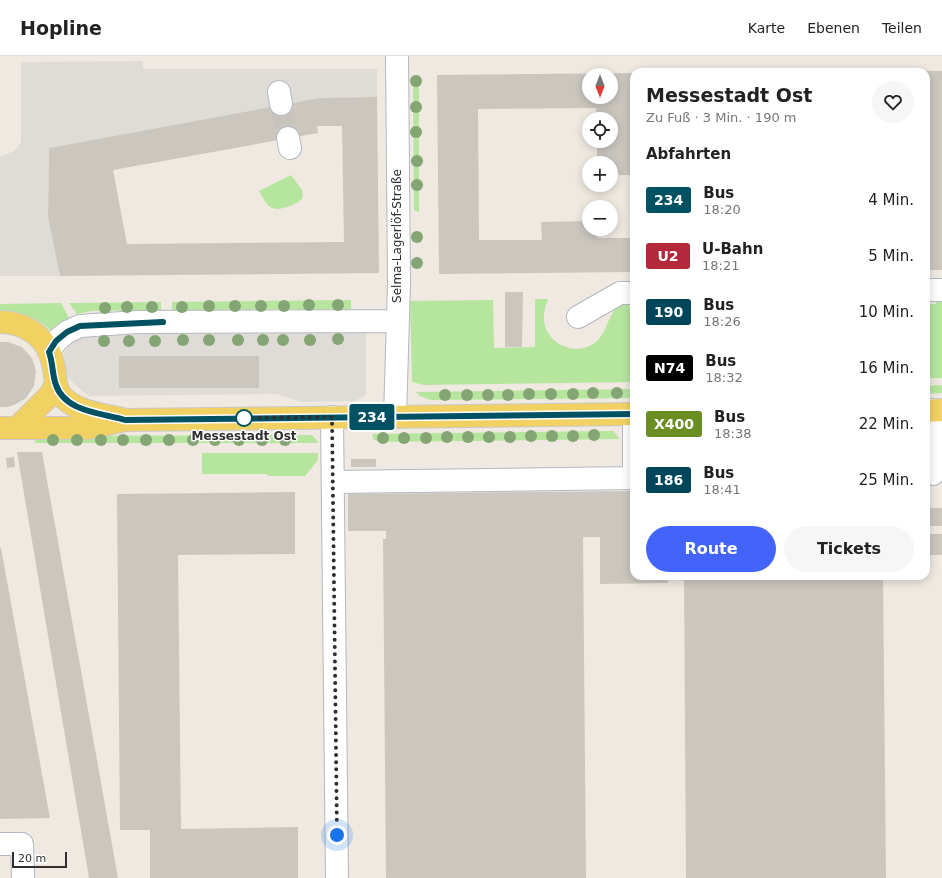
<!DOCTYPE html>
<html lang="de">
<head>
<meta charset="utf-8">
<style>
	:root { --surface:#fff; --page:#f6f6f6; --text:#222; --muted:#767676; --line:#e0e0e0; --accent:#4264fb }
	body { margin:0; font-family:"DejaVu Sans",sans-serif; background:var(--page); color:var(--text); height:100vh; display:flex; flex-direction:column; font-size:15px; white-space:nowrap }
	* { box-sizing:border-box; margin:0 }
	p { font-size:13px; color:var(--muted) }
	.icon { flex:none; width:22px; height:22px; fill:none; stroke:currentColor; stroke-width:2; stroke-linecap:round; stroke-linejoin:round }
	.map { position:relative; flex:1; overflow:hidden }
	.sheet { position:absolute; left:630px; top:12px; width:300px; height:512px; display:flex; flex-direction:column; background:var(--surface); border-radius:12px; box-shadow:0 2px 10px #0003 }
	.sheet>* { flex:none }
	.badge { padding:0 8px; border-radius:3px; font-size:14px; line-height:26px }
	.needle { width:26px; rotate:180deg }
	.buttons { position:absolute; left:582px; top:12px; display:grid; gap:8px }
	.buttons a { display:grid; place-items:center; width:36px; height:36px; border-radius:50%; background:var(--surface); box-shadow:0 2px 10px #0003; font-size:20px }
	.scale { position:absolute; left:12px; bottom:10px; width:55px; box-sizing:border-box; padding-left:4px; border:2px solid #2e2e2e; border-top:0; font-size:11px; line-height:14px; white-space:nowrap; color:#2e2e2e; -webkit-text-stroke:3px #fff; paint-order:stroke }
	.you { position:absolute; width:20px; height:20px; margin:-10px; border:3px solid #fff; border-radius:50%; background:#1a73e8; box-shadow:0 0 0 6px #1a73e833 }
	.map>.badge { position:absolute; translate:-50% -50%; box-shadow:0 0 0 2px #fff }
	h2 { padding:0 16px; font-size:15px; line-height:36px }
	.round { display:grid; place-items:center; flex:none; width:42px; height:42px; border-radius:21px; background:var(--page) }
	.overview { display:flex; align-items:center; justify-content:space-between; height:68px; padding:0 16px }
	h1 { font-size:19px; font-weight:700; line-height:30px }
	.primary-button { display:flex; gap:8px; margin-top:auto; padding:8px 16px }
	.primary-button a { flex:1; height:46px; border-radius:24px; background:var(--accent); color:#fff; font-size:16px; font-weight:700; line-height:46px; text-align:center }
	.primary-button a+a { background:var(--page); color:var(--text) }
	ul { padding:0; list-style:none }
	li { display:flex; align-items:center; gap:12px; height:56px; padding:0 16px }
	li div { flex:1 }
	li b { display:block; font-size:15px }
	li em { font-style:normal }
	li .badge { min-width:44px; font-weight:700; text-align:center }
	header { display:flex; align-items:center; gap:24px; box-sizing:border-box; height:56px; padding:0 20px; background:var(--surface); border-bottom:1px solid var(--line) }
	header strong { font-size:19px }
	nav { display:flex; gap:22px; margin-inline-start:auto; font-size:14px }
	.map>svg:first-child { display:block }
</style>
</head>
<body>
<header>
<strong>Hopline</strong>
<nav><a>Karte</a><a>Ebenen</a><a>Teilen</a></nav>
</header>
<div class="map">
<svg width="942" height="822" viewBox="0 0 942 822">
	<rect width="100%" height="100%" fill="#efe9e1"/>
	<path fill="#b6e59e" d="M413,23L418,26L419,30V156L414,154Z
		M291,119L302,134L303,141C299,147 296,147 290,150C270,157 268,151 259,135Z
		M936,242L942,243V322H926V248H936Z
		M535,243H548C544,254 542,262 546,273C550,282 557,288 566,291C573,294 580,293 587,291C606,284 605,266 616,252C619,249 625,246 629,244V252H634V326L424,329L412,326L410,245L493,244L494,292L535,291Z
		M351,244V253L172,254V246Z
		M161,246V254L92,255L77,258L69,247Z
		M61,247L69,262L50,274C37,261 18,256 0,256V248Z
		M942,329V337L926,338V330Z
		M634,333V342L431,344L420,340L416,336Z
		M613,375L620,383L381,386L374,384L372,378Z
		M312,379L319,387H35V380Z
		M202,397H318V404L305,420H268L267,418H202Z"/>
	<path fill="#dfdcd8" d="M143,5V13H377V41L319,42L49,92L48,161L60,220H0V101L14,95L21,86V6Z
		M358,274L366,277V339L355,345L302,346L276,338L89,340L75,329L67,320L64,311V297L70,287L80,280L93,276Z"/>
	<path fill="#cbc7bf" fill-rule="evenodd" d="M841,13V16H803V14Z
		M926,15H942V214H926Z
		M634,17V119H611V107H597V85H611V63H597L596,52L478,53L479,184H542L541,166L589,165V173H597V182H634V216L439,218L437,19ZM589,19H611V41H589Z
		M377,41L379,217L60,220L48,161L49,92L319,42ZM317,70H342L344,186L127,188L113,114L318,77Z
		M505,236H523L522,291H505Z
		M0,286H8L22,291L32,302L36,315L34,330L26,342L14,349L7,351H0Z
		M119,300H259V332H119Z
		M17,396H42L118,822H89Z
		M14,401L15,411L7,412L6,402Z
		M351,403H376V411H351Z
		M634,435V520H668V527L600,528V481H583L586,822H386L383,483H386V475H348V438Z
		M295,436V498L178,499L181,773L298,771V822H150V774H120L117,438Z
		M926,452H942V470H926Z
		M926,478H942V499H926Z
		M0,492H1L50,762L0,763Z
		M684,520H883L886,822H686Z"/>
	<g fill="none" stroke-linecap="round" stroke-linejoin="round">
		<path stroke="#c8c4bd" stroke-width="22" stroke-dasharray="22 11" stroke-linecap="butt" d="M281,48L288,82"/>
		<g stroke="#b4b7c1" stroke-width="24">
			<path id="minor" d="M279,36L281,48
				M288,82L290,92
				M926,234H942
				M578,261L620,237H634
				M49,296L56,285L67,276L80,270L137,266L397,265
				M931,354L933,418
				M634,358V422
				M332,361L337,822
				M395,361L399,228L397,0
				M333,426L634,422
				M0,788H22L23,822"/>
		</g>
		<g stroke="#c9c9c9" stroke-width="24">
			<path id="major" d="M0,266C26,266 48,282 53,308C56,318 54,329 60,338C74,356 102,358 122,363
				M926,355L942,354
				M0,372H89L125,364L634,358
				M17,372L50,339L56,328"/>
		</g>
		<use href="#minor" stroke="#fff" stroke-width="22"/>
		<use href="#major" stroke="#f2d163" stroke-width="22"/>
	</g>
	<g fill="#84a574">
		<circle cx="416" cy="25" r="6"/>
		<circle cx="416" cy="51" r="6"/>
		<circle cx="416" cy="76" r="6"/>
		<circle cx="417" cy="105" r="6"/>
		<circle cx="417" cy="129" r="6"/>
		<circle cx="417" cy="181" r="6"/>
		<circle cx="417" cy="207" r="6"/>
		<circle cx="309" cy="249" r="6"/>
		<circle cx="338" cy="249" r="6"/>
		<circle cx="209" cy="250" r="6"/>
		<circle cx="235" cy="250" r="6"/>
		<circle cx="261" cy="250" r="6"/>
		<circle cx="284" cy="250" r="6"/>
		<circle cx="127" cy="251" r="6"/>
		<circle cx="152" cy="251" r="6"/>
		<circle cx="182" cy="251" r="6"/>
		<circle cx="105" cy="252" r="6"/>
		<circle cx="338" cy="283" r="6"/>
		<circle cx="183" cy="284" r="6"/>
		<circle cx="209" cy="284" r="6"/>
		<circle cx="238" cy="284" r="6"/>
		<circle cx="263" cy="284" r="6"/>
		<circle cx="283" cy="284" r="6"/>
		<circle cx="310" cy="284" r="6"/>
		<circle cx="104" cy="285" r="6"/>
		<circle cx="129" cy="285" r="6"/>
		<circle cx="155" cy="285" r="6"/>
		<circle cx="593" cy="337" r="6"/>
		<circle cx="617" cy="337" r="6"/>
		<circle cx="529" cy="338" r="6"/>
		<circle cx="551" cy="338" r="6"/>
		<circle cx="573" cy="338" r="6"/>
		<circle cx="445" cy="339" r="6"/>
		<circle cx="467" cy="339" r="6"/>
		<circle cx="488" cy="339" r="6"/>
		<circle cx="508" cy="339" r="6"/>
		<circle cx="594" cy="379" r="6"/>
		<circle cx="531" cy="380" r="6"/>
		<circle cx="552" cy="380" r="6"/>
		<circle cx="573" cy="380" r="6"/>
		<circle cx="447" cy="381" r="6"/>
		<circle cx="468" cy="381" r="6"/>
		<circle cx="489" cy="381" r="6"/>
		<circle cx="510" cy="381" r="6"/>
		<circle cx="383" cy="382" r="6"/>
		<circle cx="404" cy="382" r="6"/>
		<circle cx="426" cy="382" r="6"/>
		<circle cx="53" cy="384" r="6"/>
		<circle cx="77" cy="384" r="6"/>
		<circle cx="101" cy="384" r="6"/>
		<circle cx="123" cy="384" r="6"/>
		<circle cx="146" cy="384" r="6"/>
		<circle cx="169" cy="384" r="6"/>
		<circle cx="193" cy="384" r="6"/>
		<circle cx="215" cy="384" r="6"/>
		<circle cx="239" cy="384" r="6"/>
		<circle cx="262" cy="384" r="6"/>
		<circle cx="285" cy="384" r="6"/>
	</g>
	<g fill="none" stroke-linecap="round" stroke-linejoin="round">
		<g stroke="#fff" stroke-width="9">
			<path id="line" d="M163,266L80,270L67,276L56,285L49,296C53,307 52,318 56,329C65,356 102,357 125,364L634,358"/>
		</g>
		<use href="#line" stroke="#005262" stroke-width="6"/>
		<path stroke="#2e2e2e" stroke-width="4" stroke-dasharray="0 7.2" d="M244,362H241L332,361L337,779"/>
	</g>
	<circle fill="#fff" stroke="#005262" stroke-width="2" cx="244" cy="362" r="8"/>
	<g text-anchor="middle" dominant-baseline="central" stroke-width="3" stroke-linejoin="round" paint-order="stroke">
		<g font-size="12" fill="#2e2e2e" stroke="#fff">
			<text transform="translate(397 180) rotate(-90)">Selma-Lagerlöf-Straße</text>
		</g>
		<g font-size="12" font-weight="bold" fill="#2e2e2e" stroke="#fff">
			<text x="244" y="380">Messestadt Ost</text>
		</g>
	</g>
</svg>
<div class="buttons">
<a><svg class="needle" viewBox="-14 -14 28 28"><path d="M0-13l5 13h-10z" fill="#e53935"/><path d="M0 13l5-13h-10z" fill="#767676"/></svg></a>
<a><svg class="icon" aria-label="locate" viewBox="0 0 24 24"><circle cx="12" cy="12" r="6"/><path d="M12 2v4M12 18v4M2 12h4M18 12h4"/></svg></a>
<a>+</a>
<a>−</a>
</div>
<div class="scale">20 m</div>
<div class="you" style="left:337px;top:779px"></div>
<b class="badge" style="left:372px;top:361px;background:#005262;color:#fff">234</b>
<section class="sheet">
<div class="overview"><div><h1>Messestadt Ost</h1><p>Zu Fuß · 3 Min. · 190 m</p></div><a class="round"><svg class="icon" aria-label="heart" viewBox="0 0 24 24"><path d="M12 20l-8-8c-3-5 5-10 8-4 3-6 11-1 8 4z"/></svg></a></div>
<h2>Abfahrten</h2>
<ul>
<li><span class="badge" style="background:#005262;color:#fff">234</span><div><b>Bus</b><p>18:20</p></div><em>4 Min.</em></li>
<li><span class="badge" style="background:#b4283c;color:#fff">U2</span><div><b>U-Bahn</b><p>18:21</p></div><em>5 Min.</em></li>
<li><span class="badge" style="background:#00465a;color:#fff">190</span><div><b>Bus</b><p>18:26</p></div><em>10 Min.</em></li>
<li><span class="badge" style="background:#000;color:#fff">N74</span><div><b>Bus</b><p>18:32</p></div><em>16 Min.</em></li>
<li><span class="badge" style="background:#6b8e23;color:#fff">X400</span><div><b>Bus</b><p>18:38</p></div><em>22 Min.</em></li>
<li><span class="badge" style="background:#00465a;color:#fff">186</span><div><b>Bus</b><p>18:41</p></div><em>25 Min.</em></li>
</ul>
<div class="primary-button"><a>Route</a><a>Tickets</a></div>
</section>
</div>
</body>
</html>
